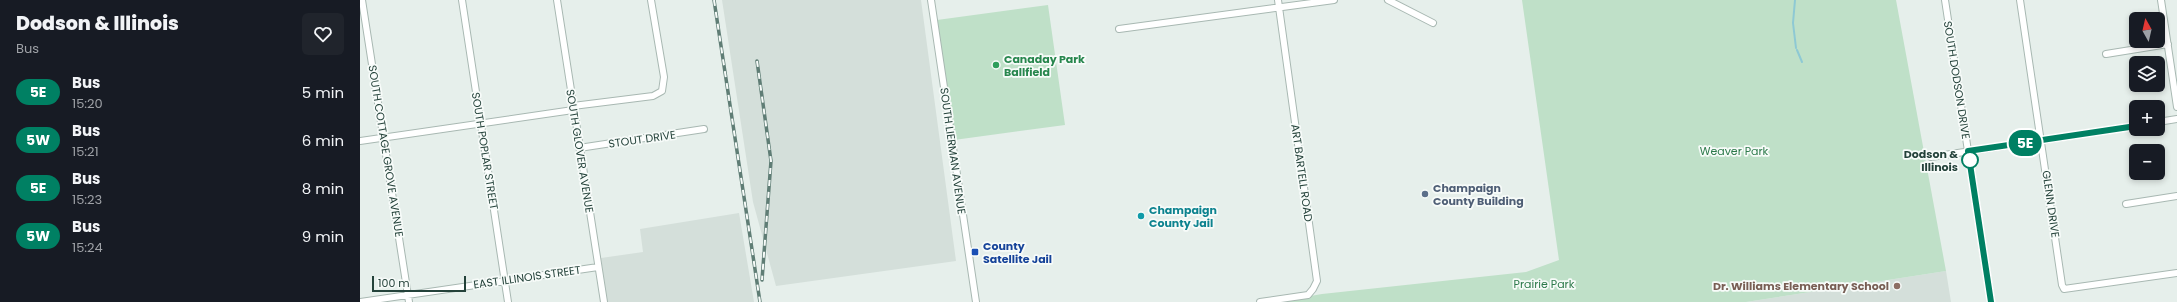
<!DOCTYPE html>
<html lang="en">
<head>
<meta charset="utf-8">
<style>
	:root { --surface:#171b24; --page:#20242c; --text:#f1f3f6; --muted:#9ea1a6 }
	body { margin:0; font-family:Poppins,sans-serif; background:var(--page); color:var(--text); height:100vh; display:flex; flex-direction:column; font-size:15px; white-space:nowrap }
	* { box-sizing:border-box; margin:0 }
	p { font-size:13px; color:var(--muted) }
	.icon { flex:none; width:22px; height:22px; fill:none; stroke:currentColor; stroke-width:2; stroke-linecap:round; stroke-linejoin:round }
	.map { position:relative; flex:1; overflow:hidden }
	.side { display:flex; flex-direction:column; background:var(--surface); width:360px }
	.side>* { flex:none }
	.badge { padding:0 8px; border-radius:13px; font-size:14px; line-height:26px }
	.needle { width:26px; rotate:352deg }
	.tools { position:absolute; left:1769px; top:12px; display:grid; gap:8px }
	.tools a { display:grid; place-items:center; width:36px; height:36px; border-radius:6px; background:var(--surface); box-shadow:0 2px 6px #0003; font-size:20px }
	.scale { position:absolute; left:12px; bottom:10px; width:94px; box-sizing:border-box; padding-left:4px; border:2px solid #24423a; border-top:0; font-size:11px; line-height:14px; white-space:nowrap; color:#24423a; -webkit-text-stroke:3px #f7fbf9; paint-order:stroke }
	.map>.badge { position:absolute; translate:-50% -50%; box-shadow:0 0 0 2px #fff }
	.round { display:grid; place-items:center; flex:none; width:42px; height:42px; border-radius:6px; background:var(--page) }
	.head { display:flex; align-items:center; justify-content:space-between; height:68px; padding:0 16px }
	h1 { font-size:19px; font-weight:800; line-height:30px }
	ul { padding:0; list-style:none }
	li { display:flex; align-items:center; gap:12px; height:48px; padding:0 16px }
	li div { flex:1 }
	li b { display:block; font-size:15px }
	li em { font-style:normal }
	li .badge { min-width:44px; font-weight:700; text-align:center }
	main { display:flex; flex:1; min-height:0 }
	.map>svg:first-child { display:block }
</style>
</head>
<body>
<main>
<section class="side">
<div class="head"><div><h1>Dodson &amp; Illinois</h1><p>Bus</p></div><a class="round"><svg class="icon" aria-label="heart" viewBox="0 0 24 24"><path d="M12 20l-8-8c-3-5 5-10 8-4 3-6 11-1 8 4z"/></svg></a></div>
<ul>
<li><span class="badge" style="background:#008063;color:#fff">5E</span><div><b>Bus</b><p>15:20</p></div><em>5 min</em></li>
<li><span class="badge" style="background:#008063;color:#fff">5W</span><div><b>Bus</b><p>15:21</p></div><em>6 min</em></li>
<li><span class="badge" style="background:#008063;color:#fff">5E</span><div><b>Bus</b><p>15:23</p></div><em>8 min</em></li>
<li><span class="badge" style="background:#008063;color:#fff">5W</span><div><b>Bus</b><p>15:24</p></div><em>9 min</em></li>
</ul>
</section>
<div class="map">
<svg width="1817" height="302" viewBox="0 0 1817 302">
	<rect width="100%" height="100%" fill="#e6efeb"/>
	<path fill="#d4dfda" d="M362,0H561L596,261L416,286L393,202Z
		M379,213L394,302H247L241,258L283,252L280,229Z
		M1586,271L1591,302H1386Z"/>
	<path fill="#bfe0c8" d="M1162,0H1536L1586,271L1386,302H916L962,294L1166,272L1199,260Z
		M688,5L705,125L594,140L577,20Z"/>
	<g fill="none" stroke-linecap="round" stroke-linejoin="round">
		<path stroke="#8ec9d4" stroke-width="2" d="M1435,0L1433,23L1436,48
			M1437,50L1442,62"/>
		<g stroke="#a8b8b2" stroke-width="8">
			<path id="minor" d="M2,0L49,302
				M102,0L148,302
				M197,0L244,302
				M571,0L616,302
				M1028,0L1073,23
				M1585,0L1631,302
				M1660,0L1702,285L1704,289L1817,273
				M1801,0L1817,107
				M759,29L974,0
				M1746,54L1808,44
				M213,106L293,96L302,91L304,77L291,0
				M1798,122L1817,119
				M0,141L213,110
				M219,148L344,129
				M1571,157L1776,126
				M1766,204L1817,196
				M0,302L238,267
				M900,302L948,295L953,289L957,281L918,0"/>
		</g>
		<use href="#minor" stroke="#fff" stroke-width="6"/>
		<g stroke="#5f7d75" stroke-width="3.5">
			<path id="rail" d="M354,0L400,302
				M397,61L411,161L402,280"/>
		</g>
		<use href="#rail" stroke="#f7fbf9" stroke-width="2" stroke-dasharray="6" stroke-linecap="butt"/>
	</g>
	<g fill="none" stroke-linecap="round" stroke-linejoin="round">
		<g stroke="#fff" stroke-width="9">
			<path id="line" d="M1631,302L1608,151L1776,126"/>
		</g>
		<use href="#line" stroke="#008063" stroke-width="6"/>
	</g>
	<circle fill="#2e9e5b" stroke="#f7fbf9" stroke-width="1.5" cx="636" cy="65" r="4"/>
	<circle fill="#fff" stroke="#008063" stroke-width="2" cx="1610" cy="160" r="8"/>
	<circle fill="#5c6f8a" stroke="#f7fbf9" stroke-width="1.5" cx="1065" cy="194" r="4"/>
	<circle fill="#0f9aa8" stroke="#f7fbf9" stroke-width="1.5" cx="781" cy="216" r="4"/>
	<rect fill="#1a4fb4" stroke="#f7fbf9" stroke-width="1.5" x="611" y="248" width="8" height="8" rx="2"/>
	<circle fill="#8d6e63" stroke="#f7fbf9" stroke-width="1.5" cx="1537" cy="286" r="4"/>
	<g text-anchor="middle" dominant-baseline="central" stroke-width="3.5" stroke-linejoin="round" paint-order="stroke">
		<g font-size="11" font-weight="bold" fill="#27864d" stroke="#f7fbf9" text-anchor="start">
			<text x="644" y="59">Canaday Park<tspan x="644" dy="13">Ballfield</tspan></text>
		</g>
		<g font-size="11" fill="#24423a" stroke="#f7fbf9">
			<text transform="translate(1597 80) rotate(81)">SOUTH DODSON DRIVE</text>
			<text transform="translate(282 139) rotate(-8)">STOUT DRIVE</text>
			<text transform="translate(26 151) rotate(81)">SOUTH COTTAGE GROVE AVENUE</text>
			<text transform="translate(125 151) rotate(81)">SOUTH POPLAR STREET</text>
			<text transform="translate(220 151) rotate(81)">SOUTH GLOVER AVENUE</text>
			<text transform="translate(593 151) rotate(82)">SOUTH LIERMAN AVENUE</text>
			<text transform="translate(942 173) rotate(82)">ART BARTELL ROAD</text>
			<text transform="translate(1691 204) rotate(82)">GLENN DRIVE</text>
			<text transform="translate(167 277) rotate(-8)">EAST ILLINOIS STREET</text>
		</g>
		<g font-size="11" fill="#2d7a4b" stroke="#f7fbf9">
			<text x="1374" y="151">Weaver Park</text>
			<text x="1184" y="284">Prairie Park</text>
		</g>
		<g font-size="11" font-weight="bold" fill="#24423a" stroke="#f7fbf9" text-anchor="end">
			<text x="1598" y="154">Dodson &amp;<tspan x="1598" dy="13">Illinois</tspan></text>
		</g>
		<g font-size="11" font-weight="bold" fill="#4e5e75" stroke="#f7fbf9" text-anchor="start">
			<text x="1073" y="188">Champaign<tspan x="1073" dy="13">County Building</tspan></text>
		</g>
		<g font-size="11" font-weight="bold" fill="#0d838f" stroke="#f7fbf9" text-anchor="start">
			<text x="789" y="210">Champaign<tspan x="789" dy="13">County Jail</tspan></text>
		</g>
		<g font-size="11" font-weight="bold" fill="#164399" stroke="#f7fbf9" text-anchor="start">
			<text x="623" y="246">County<tspan x="623" dy="13">Satellite Jail</tspan></text>
		</g>
		<g font-size="11" font-weight="bold" fill="#785e54" stroke="#f7fbf9" text-anchor="end">
			<text x="1529" y="286">Dr. Williams Elementary School</text>
		</g>
	</g>
</svg>
<div class="tools">
<a><svg class="needle" viewBox="-14 -14 28 28"><path d="M0-13l5 13h-10z" fill="#e53935"/><path d="M0 13l5-13h-10z" fill="#9ea1a6"/></svg></a>
<a><svg class="icon" aria-label="layers" viewBox="0 0 24 24"><path d="M12 4l9 5-9 5-9-5zM3 14l9 5 9-5"/></svg></a>
<a>+</a>
<a>−</a>
</div>
<div class="scale">100 m</div>
<b class="badge" style="left:1665px;top:143px;background:#008063;color:#fff">5E</b>
</div>
</main>
</body>
</html>
